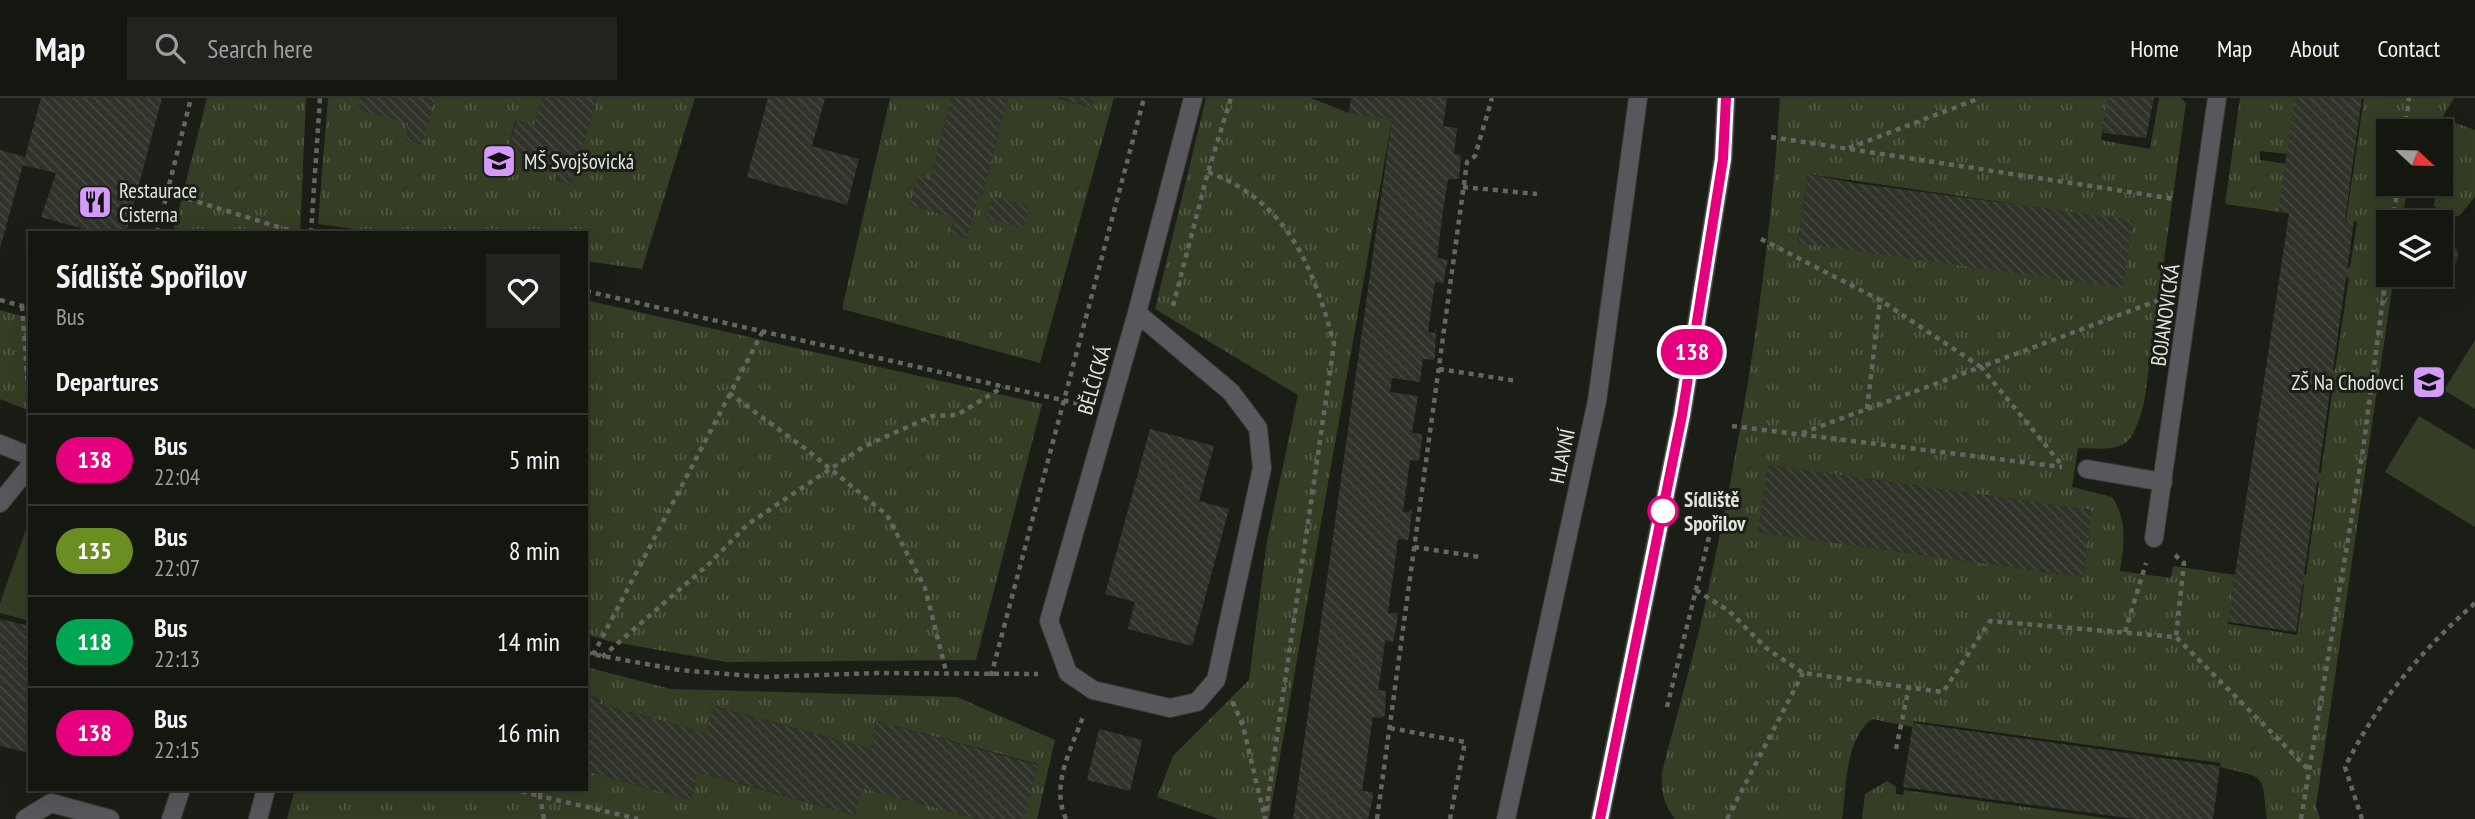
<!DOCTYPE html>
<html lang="en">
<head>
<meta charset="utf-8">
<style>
	:root { --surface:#141610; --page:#21231e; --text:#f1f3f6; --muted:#9d9f9f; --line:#333530 }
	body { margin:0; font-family:"PT Sans Narrow",sans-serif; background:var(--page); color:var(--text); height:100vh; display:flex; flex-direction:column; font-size:26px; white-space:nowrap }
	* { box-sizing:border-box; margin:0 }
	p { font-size:23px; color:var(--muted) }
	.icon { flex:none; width:38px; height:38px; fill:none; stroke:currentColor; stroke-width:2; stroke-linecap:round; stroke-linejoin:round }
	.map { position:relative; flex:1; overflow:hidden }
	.side { position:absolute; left:28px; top:133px; width:560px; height:560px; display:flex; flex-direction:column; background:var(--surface); border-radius:0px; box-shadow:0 7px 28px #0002,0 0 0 2px var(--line) }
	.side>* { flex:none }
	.badge { padding:0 14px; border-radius:23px; font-size:24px; line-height:46px }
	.needle { width:46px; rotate:112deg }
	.buttons { position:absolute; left:2376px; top:21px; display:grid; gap:14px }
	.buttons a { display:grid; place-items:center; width:77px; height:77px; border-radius:0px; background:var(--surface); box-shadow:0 7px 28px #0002,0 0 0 2px var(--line); font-size:35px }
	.map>.badge { position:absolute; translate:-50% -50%; box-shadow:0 0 0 4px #fff }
	h2 { padding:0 28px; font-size:26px; line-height:63px }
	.round { display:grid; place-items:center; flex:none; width:74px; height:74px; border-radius:0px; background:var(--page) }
	.overview { display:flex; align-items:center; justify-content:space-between; height:119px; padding:0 28px }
	h1 { font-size:33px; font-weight:600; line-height:52px }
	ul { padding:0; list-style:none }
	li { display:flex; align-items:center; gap:21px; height:91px; padding:0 28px; border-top:2px solid var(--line) }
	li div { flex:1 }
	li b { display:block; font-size:26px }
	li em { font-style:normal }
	li .badge { min-width:77px; font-weight:700; text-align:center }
	header { display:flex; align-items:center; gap:42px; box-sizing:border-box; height:98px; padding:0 35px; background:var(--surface); border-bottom:2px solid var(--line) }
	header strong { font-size:33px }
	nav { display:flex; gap:38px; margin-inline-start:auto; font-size:24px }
	.search { width:490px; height:63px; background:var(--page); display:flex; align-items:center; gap:18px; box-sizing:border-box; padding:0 24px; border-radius:0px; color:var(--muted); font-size:26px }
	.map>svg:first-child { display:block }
</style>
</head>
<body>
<header>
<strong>Map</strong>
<div class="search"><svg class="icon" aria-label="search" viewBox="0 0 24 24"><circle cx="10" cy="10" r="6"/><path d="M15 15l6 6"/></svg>Search here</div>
<nav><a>Home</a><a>Map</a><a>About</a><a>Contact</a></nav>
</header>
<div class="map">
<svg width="2475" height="721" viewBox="0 0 2475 721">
	<defs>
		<pattern id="grass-tufts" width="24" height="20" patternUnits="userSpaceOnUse" patternTransform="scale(1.75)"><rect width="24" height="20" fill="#353e24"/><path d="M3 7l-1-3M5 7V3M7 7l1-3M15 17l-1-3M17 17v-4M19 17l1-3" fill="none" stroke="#525a43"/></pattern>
		<pattern id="building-back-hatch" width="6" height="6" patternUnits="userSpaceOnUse" patternTransform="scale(1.75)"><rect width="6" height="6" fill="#30332a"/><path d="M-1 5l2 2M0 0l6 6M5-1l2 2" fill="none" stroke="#44473e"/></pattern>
	</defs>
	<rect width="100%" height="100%" fill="#1b1e16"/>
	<path fill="url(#grass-tufts)" fill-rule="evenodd" d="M207,0H306L300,135H173Z
		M328,0H361L408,25L406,43L421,46L435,0H542L534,27L515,22L508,52L559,65L555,82L571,87L597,0H695L642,171L586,163V135H383L318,126Z
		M890,0H952L930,82L918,79L910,107L954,120L950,136L966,141L979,97L982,98L1008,0H1057L1091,9L1094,0H1114L1040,265L842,211Z
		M1206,0H1311L1349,15L1392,21L1269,721H1219L1157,699L1173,658L1249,582L1267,443L1298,297L1155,211Z
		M1780,0H2108L2101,42L2150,51L2159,0H2181L2186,5L2144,305C2131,352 2125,352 2078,350L2072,389L2112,399C2128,424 2124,445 2120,473L2171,480L2173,468L2235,477L2228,526L2297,537L2304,486L2301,485L2303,477H2306L2319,384L2316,383L2317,375H2321L2334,281L2331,280L2332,272H2335L2349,180L2346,179L2347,170H2350L2357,124L2346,122L2364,0H2454L2442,20L2475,32V99L2459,118L2448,119L2434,108L2436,86H2441V33H2389V86H2408L2402,124H2389V177H2394L2316,708L2320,721H2267C2262,674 2266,680 2220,669L2221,665L1914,623L1913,629L1872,621C1844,643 1847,688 1842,721H1675C1663,705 1661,693 1662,674C1678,612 1696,551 1709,488C1744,328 1770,164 1780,0ZM1808,76L2133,123L2122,189L1798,144ZM1768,367L2091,412L2083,479L1758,434Z
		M2240,0H2296L2288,56L2260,53V62L2287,66L2280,114L2225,106Z
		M586,202L1042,306L976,562L726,564L608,543L586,536Z
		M0,212L30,220V313L0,301Z
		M586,569L671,591L957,599L1055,642L1037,721H1023L1038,666L876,623L871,651L713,608L706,635L600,606L601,601L586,596Z
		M586,673L691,702L697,674L855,717L861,690L978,721H287L295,691H586Z
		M1887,683L1896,689V696L1903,697L1904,692L2112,721H1862L1865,696Z"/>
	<path fill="#353e24" d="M2475,242V311L2444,292Z
		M2419,318L2475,352V429L2385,374Z
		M30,420V523L0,515V505Z"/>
	<path fill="url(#building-back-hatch)" d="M41,0H162L126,135H98L41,119L56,75L23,67L0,150V52L25,59Z
		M361,0H435L422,46L406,43L408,25L358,12Z
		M542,0H597L571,87L555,82L559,65L508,52L516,22L534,27Z
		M768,0H825L812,48L859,61L847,107L747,79Z
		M952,0H1008L982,98L979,97L966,141L950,136L954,120L910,107L918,78L930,82Z
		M1060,0H1094L1091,9Z
		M1351,0H1447L1443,28L1457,30L1454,56L1461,57L1459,81H1448L1442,120L1437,160L1448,162L1443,185L1435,184L1428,234L1434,235L1436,230L1435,259L1433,262L1423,261L1420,284L1392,280L1390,294L1418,298L1412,335L1422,336V340L1419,363L1410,362L1403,414H1409L1412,410L1409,439L1408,442L1398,441L1388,515H1397L1398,520L1393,544L1385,542L1382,567L1378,592L1386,593L1385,617L1382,620L1373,619L1362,693L1372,694L1373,698L1368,721H1293L1392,21L1349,15Z
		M2108,0H2154L2146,40L2104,35L2102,27Z
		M2295,0H2362L2345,122L2354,123L2296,534L2228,524L2289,115L2278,114Z
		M1808,76L1854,85L2133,122L2122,190L1798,145Z
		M993,98L1029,108L1023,130L987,120Z
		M2450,145L2458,153L2457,164L2444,169L2441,147Z
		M1150,331L1214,348L1199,403L1229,411L1192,548L1128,531L1135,504L1105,496Z
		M1768,367L2092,412L2083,479L1758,434Z
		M0,521L30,528V655L0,648Z
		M586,596L602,601L600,606L706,635L712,608L871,651L876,623L1038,667L1023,721H978L861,690L856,717L697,674L691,702L586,673Z
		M1913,625L2220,668L2213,721H2134L1903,689Z
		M1099,631L1142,642L1130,693L1087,682Z"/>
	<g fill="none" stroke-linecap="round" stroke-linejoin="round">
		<g stroke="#373a32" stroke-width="20">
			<path id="service" d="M2087,371L2163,384
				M0,405L30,368
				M1093,592L1170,610L1197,604L1216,582L1262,370L1258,330L1231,294L1137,215
				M25,721L51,705L110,721
				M171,721L181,691
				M258,721L266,691"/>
		</g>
		<g stroke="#373a32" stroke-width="20">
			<path id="minor" d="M0,346L30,358
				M2154,440L2217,0
				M1093,592L1068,575L1049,523L1137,215L1193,0"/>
		</g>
		<g stroke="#373a32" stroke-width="20">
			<path id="tertiary" d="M1506,721L1597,303L1638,0
				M1600,721L1682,317L1723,61L1726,0"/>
		</g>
		<path stroke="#646760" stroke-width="4.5" stroke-dasharray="5 5" stroke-linecap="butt" d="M2405,33L2409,0
			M1771,39L2175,101
			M1849,50L1980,0
			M1208,74C1288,104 1313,168 1334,246L1265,721L1243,628L1232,602
			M1463,89L1537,96
			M169,95L298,135
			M2393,124L2398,86
			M157,135L191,0
			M311,135L320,0
			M1761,141L1880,202L1981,269L2162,201
			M586,193L1084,307
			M0,202L22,208L30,207
			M22,208L30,317
			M1173,208L1208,74L1231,0
			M1439,271L1517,283
			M729,295L807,352L887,417L925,490L947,577
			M1867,311L1880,202
			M1732,328L2062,369
			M1802,335L1981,269L2061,366
			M1414,449L1480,459
			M2175,457L2184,465L2176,539
			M1696,492L1729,513L1766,550L1803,575L1943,594L1990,523L2176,539L2309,672
			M2125,534L2146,465
			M586,545L593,556
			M586,555L679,572L764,579L878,575L1038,576
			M593,557L763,233
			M602,559L710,465L748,426L863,349L932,318L957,317L1003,289
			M991,578L1144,0
			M1667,609L1713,423
			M1390,630L1465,644L1450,721
			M1896,651L1909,589
			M512,691L540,698L541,691
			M544,721L540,698L638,721
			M1066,721C1050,686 1072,650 1084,616
			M1377,721L1467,64L1475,58L1492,0
			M1727,721L1803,575
			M2301,721L2363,352L2389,155
			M2362,721L2345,669C2378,603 2421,553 2475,505"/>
		<use href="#service" stroke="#59575b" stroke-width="18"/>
		<use href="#minor" stroke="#59575b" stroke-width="18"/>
		<use href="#tertiary" stroke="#59575b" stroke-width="18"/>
	</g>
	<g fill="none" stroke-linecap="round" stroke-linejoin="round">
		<g stroke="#fff" stroke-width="16">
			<path id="line" d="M1600,721L1682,317L1723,61L1726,0"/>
		</g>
		<use href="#line" stroke="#e6007e" stroke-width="10"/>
	</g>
	<defs>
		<g id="school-square" transform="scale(1.75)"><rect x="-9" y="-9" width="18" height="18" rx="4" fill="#d59bfb" stroke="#1b1e16"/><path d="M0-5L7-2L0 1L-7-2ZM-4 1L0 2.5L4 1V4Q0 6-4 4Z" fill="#111"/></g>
		<g id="restaurant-square" transform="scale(1.75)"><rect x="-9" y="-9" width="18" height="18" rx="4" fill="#d59bfb" stroke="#1b1e16"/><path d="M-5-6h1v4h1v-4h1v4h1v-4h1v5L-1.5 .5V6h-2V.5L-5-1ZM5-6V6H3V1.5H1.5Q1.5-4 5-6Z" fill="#111"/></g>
	</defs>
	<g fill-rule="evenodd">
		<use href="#school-square" x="499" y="63"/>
		<use href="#restaurant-square" x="95" y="104"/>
		<use href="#school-square" x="2429" y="284"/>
	</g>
	<circle fill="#fff" stroke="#e6007e" stroke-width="3.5" cx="1663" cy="413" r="14"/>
	<g text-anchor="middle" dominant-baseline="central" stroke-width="6" stroke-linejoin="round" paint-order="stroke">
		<g font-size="21" fill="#e1e3de" stroke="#1b1e16" text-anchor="start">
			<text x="524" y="63">MŠ Svojšovická</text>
			<text x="119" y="92">Restaurace<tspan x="119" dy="24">Cisterna</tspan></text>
			<text x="2404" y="284" text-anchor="end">ZŠ Na Chodovci</text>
		</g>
		<g font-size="21" fill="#e1e3de" stroke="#1b1e16">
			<text transform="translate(2165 217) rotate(-82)">BOJANOVICKÁ</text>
			<text transform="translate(1094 282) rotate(-74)">BĚLČICKÁ</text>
			<text transform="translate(1562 358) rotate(-78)">HLAVNÍ</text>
		</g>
		<g font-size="21" font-weight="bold" fill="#e1e3de" stroke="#1b1e16" text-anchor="start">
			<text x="1684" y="401">Sídliště<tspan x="1684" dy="24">Spořilov</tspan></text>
		</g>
	</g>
</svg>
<div class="buttons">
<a><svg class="needle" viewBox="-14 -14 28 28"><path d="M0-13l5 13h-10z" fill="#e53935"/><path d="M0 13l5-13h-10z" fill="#9d9f9f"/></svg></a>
<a><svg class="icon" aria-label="layers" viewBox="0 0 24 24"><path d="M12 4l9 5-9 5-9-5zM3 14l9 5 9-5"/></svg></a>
</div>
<b class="badge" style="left:1692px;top:254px;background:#e6007e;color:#fff">138</b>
<section class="side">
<div class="overview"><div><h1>Sídliště Spořilov</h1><p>Bus</p></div><a class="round"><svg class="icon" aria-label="heart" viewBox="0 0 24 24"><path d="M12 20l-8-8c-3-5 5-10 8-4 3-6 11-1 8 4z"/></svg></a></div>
<h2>Departures</h2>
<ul>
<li><span class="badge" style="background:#e6007e;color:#fff">138</span><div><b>Bus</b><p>22:04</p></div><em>5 min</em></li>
<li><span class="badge" style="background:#6b8e23;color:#fff">135</span><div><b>Bus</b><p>22:07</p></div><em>8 min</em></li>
<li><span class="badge" style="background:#00a651;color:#fff">118</span><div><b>Bus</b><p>22:13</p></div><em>14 min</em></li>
<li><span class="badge" style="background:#e6007e;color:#fff">138</span><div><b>Bus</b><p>22:15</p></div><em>16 min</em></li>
</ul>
</section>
</div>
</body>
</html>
